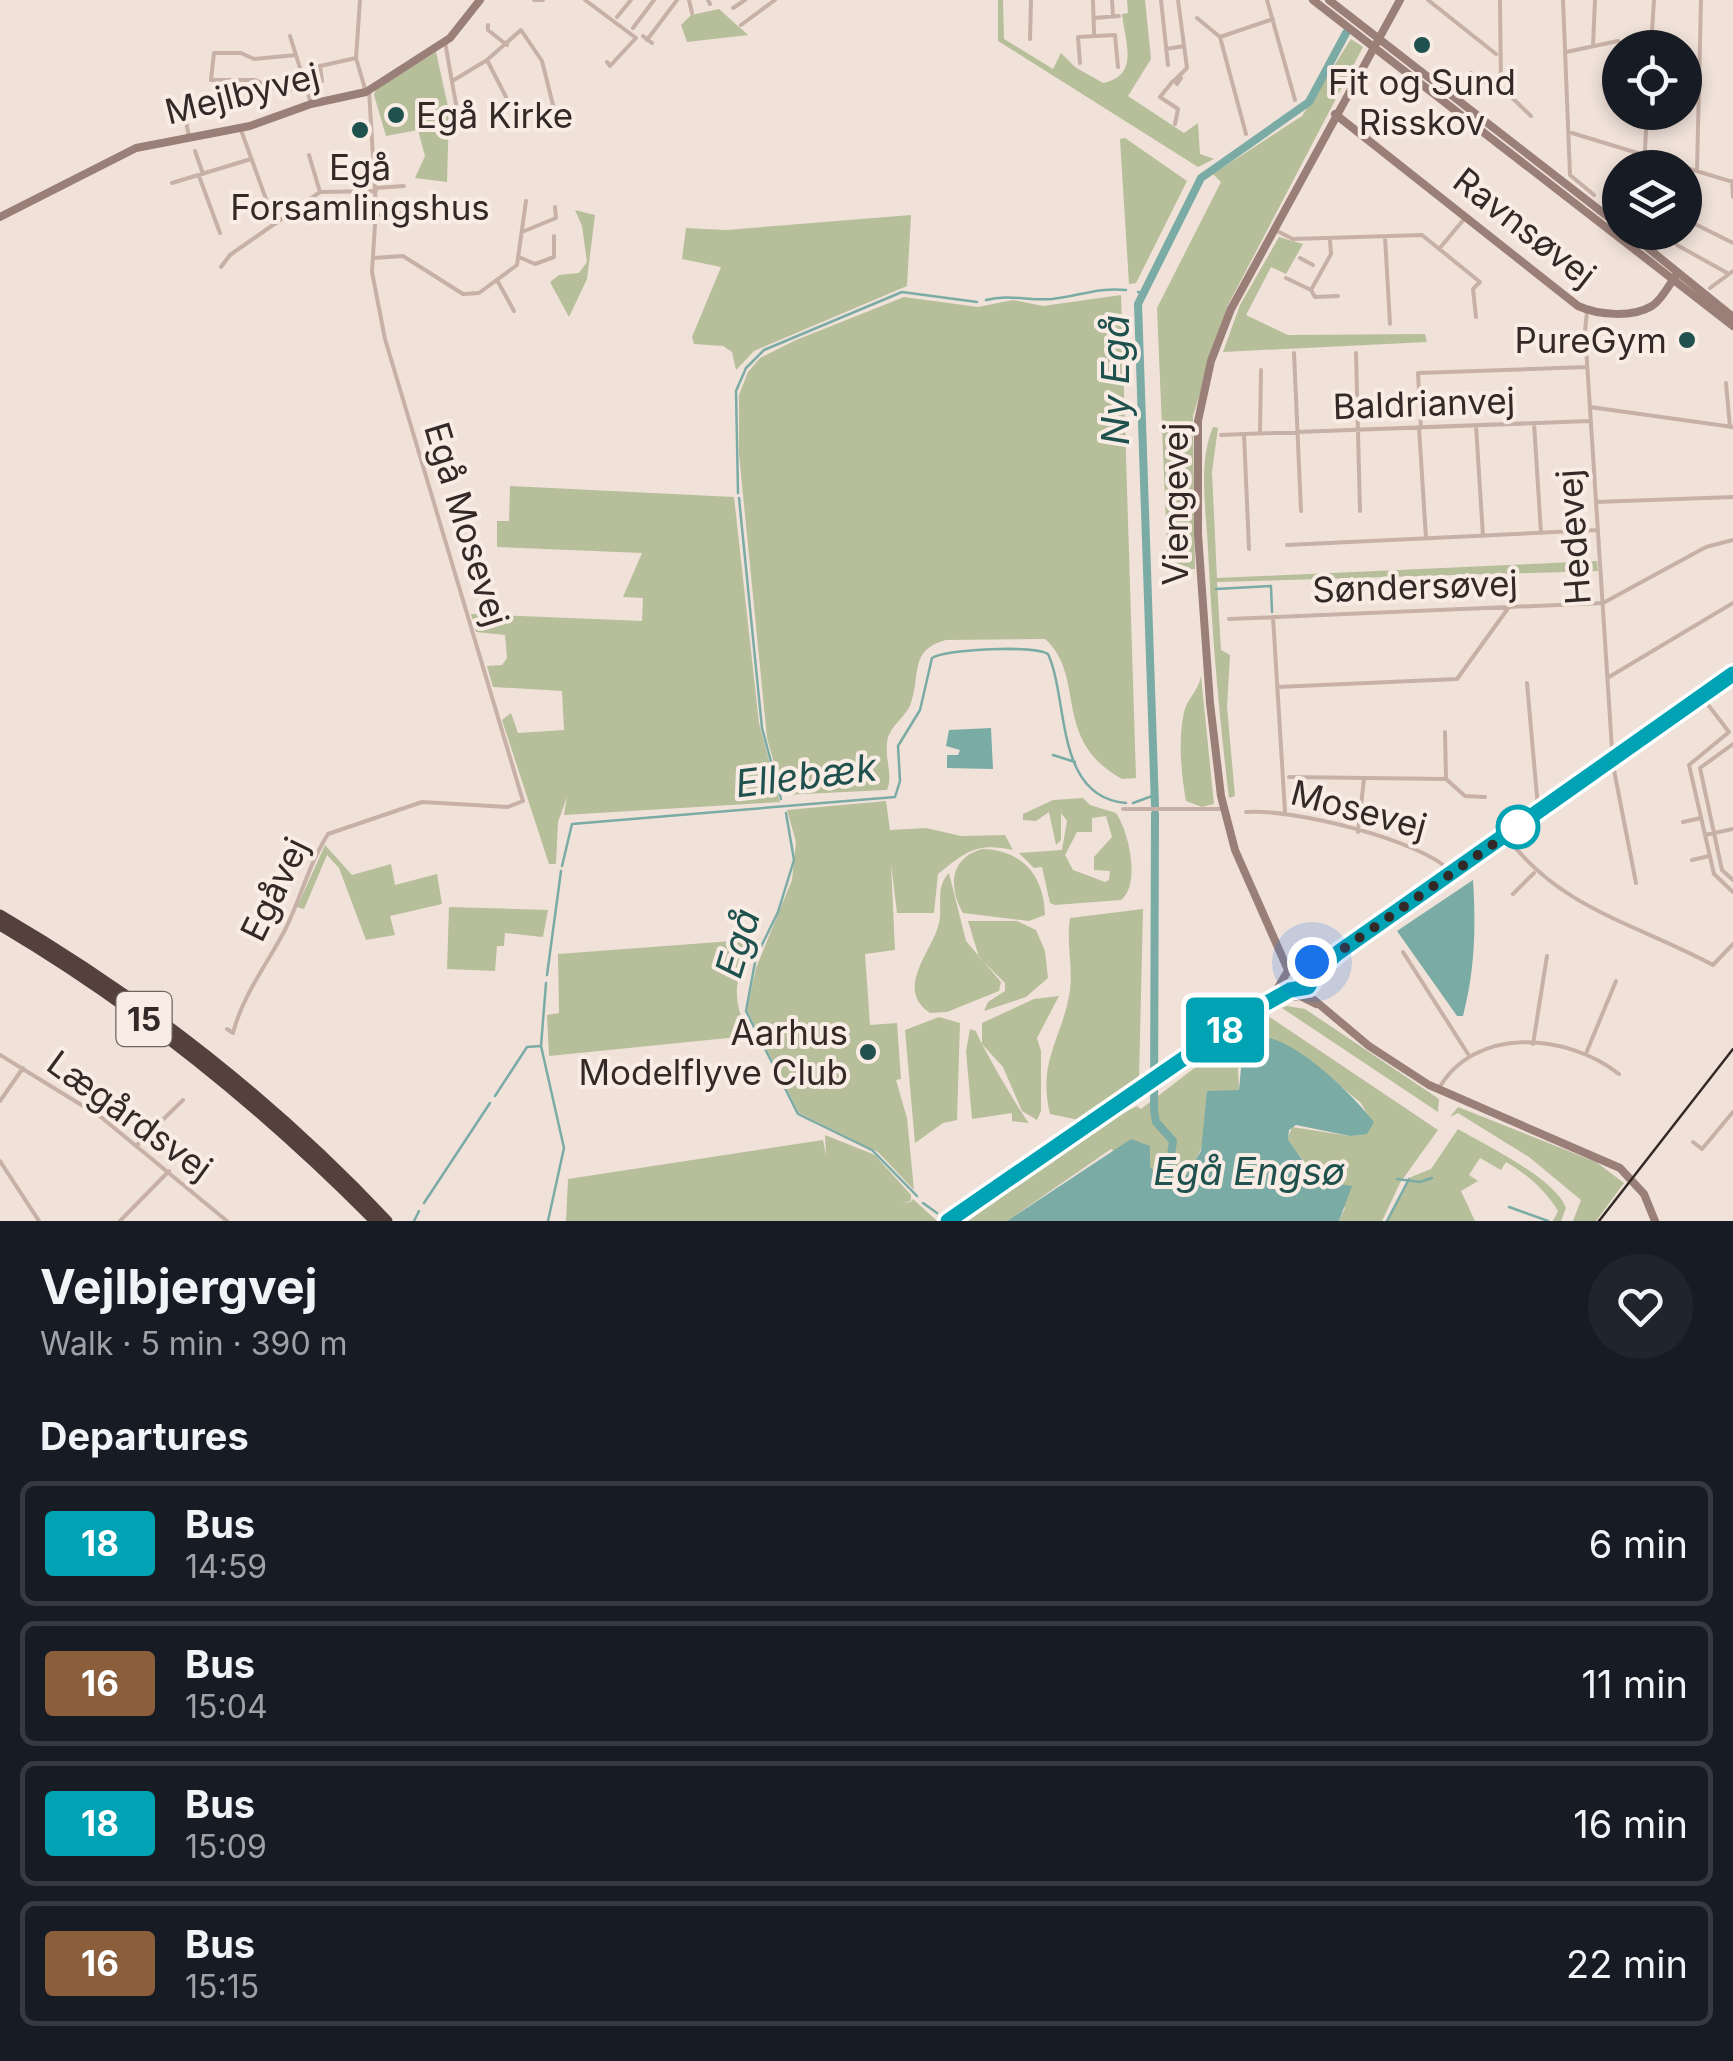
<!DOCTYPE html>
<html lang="en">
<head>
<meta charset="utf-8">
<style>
	:root { --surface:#171b24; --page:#20242c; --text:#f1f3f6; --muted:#9ea1a6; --line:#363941 }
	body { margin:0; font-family:Inter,sans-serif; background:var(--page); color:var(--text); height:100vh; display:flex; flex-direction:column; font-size:38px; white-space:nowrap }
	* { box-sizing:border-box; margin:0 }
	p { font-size:32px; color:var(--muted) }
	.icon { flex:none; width:55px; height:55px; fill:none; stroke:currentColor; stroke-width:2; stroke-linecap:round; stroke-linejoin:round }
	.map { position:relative; height:1221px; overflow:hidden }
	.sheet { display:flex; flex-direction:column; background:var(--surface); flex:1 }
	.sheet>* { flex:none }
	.badge { padding:0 20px; border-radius:8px; font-size:35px; line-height:65px }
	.tools { position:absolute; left:1602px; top:30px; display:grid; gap:20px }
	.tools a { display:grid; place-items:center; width:100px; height:100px; border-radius:50%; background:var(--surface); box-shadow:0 5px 15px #0003; font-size:50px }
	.you { position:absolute; width:50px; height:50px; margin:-25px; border:8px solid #fff; border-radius:50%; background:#1a73e8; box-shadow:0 0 0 15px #1a73e833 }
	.map>.badge { position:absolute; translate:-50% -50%; box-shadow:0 0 0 5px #fff }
	h2 { padding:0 40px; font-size:38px; line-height:90px }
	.round { display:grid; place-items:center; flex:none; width:105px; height:105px; border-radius:52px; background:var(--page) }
	.summary { display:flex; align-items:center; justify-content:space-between; height:170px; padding:0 40px }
	h1 { font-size:48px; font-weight:700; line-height:75px }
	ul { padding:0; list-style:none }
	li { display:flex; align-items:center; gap:30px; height:125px; margin:0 20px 15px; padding:0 20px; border:5px solid var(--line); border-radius:15px }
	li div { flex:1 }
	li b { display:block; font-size:38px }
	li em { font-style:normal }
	li .badge { min-width:110px; font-weight:700; text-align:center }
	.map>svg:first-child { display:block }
</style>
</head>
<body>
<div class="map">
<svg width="1733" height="1221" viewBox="0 0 1733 1221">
	<rect width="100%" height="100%" fill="#f0e2d9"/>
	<path fill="#b7be9a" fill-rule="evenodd" d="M998,0H1003L1004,39L1053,69L1061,53L1075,67L1103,83C1140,76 1125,42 1122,14L1128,13L1127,0H1145L1151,59L1128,96L1184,133L1198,123L1200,154L1214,159L1198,167L998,41Z
		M719,9L748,35L687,42L681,25L691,15Z
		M1351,39L1363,47L1228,305L1193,416L1195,569L1168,571L1157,308L1221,182L1213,174L1302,116Z
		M436,52L449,111L447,182L415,178L425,156L418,130L386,136L374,95L376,89Z
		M1125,138L1187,181L1136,283L1129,284L1120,139Z
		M575,210L595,215L587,279L569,317L550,282L559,275L579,273L587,262L582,226Z
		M911,215L907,286L754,351L736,370L732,352L723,346L694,344L692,337L721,267L682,259L686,228L726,230Z
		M1279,237L1303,244L1286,274L1271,267L1246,315L1288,335L1425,334L1427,342L1223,352L1240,305Z
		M1121,295L1136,778L1122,779C1051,740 1087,676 1045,639L946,640C909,650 921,673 911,703C906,718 889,725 887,743C885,759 893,776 887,790L783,795L767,738L739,454V395L748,372L760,358L796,340L904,297L978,307L1013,300L1043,306Z
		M1213,427L1218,428L1212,472L1217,578L1597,561L1598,571L1217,582L1221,650L1230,655L1227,707L1235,796L1229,798C1219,715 1212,633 1208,549C1206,509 1198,463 1213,427Z
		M510,486L734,497L759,723L780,802L564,815L567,797L558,822L556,864H549L502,720L511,713L518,733L564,730L562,691L493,687L487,666L502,665L507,658L505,635L476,632L471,614L642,621L643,598L623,597L642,553L497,547V521H509Z
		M1201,676L1214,804L1202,807L1186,801C1181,772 1178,741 1184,712C1188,697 1198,692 1201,676Z
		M1083,798L1090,805L1116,813C1129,832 1141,884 1121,900L1055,905L1050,903L1042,867L1034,868L1019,853L1062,850L1067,821L1061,813V840L1056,845L1049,812L1036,821L1023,820V814L1053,800ZM1106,816L1112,837L1094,857V870L1110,871L1109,880L1105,882L1073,870L1065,855L1077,832H1092V818Z
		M886,801L890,830L926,828L961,836L1005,835L1013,850C977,842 966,851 938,874L934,913H897L891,864L895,950L865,954L870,1025L897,1023L901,1079L896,1080L907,1118L914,1190L878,1152L799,1113L747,1010L756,968L792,880L796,842L787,810Z
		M325,845L352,875L391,864L395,885L437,874L442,904L390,916L395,935L366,940L339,868L327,855L304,909L297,907Z
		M982,849C1023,850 1044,876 1045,915L1029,921L963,913C948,887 950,858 982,849Z
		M949,873L966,941L1001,982L999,991L947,1012L930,1013C895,990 930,953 938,927C944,909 934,888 949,873Z
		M449,907L548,910L543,937L505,933L504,946H497L495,971L447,969Z
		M1143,909L1139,1080L1079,1120L1050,1114C1037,1060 1063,1038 1070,990C1073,966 1066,942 1070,918Z
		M968,921H1017L1036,930L1045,951L1048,978L1026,997L984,1011L988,1002L1005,991V983L979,957Z
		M759,939C734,979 730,991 748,1036L549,1056L547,1015L559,1013L558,954Z
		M1059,996L1037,1038L1041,1051V1111L1037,1120L1022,1111L1003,1067L982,1044V1023L1034,999Z
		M1287,1006L1305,1009L1439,1099L1438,1112L1282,1008Z
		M1265,1014L1438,1130L1400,1183L1382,1221H1339L1345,1208L1316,1177L1300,1178L1304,1161L1287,1140L1292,1127L1350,1136L1367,1133L1370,1119L1361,1103L1309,1060L1238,1068L1239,1090C1210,1116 1205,1153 1181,1182L1158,1176L1111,1149L1007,1221H968L1112,1119L1137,1106L1141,1109Z
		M939,1017L960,1023L957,1120L943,1123L915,1143L905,1030Z
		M970,1029L976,1031C977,1038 1021,1114 1029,1123L1012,1121V1113L972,1119L966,1051Z
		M1458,1107L1596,1162L1624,1183L1596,1221H1573L1581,1200L1529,1157L1458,1113L1450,1117Z
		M1458,1129C1485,1145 1555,1178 1566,1208L1561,1221H1553L1558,1211C1546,1191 1526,1173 1506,1162L1501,1170L1480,1158L1469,1175L1478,1181L1461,1191L1475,1221H1387L1411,1177L1431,1169Z
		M825,1135L875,1155L911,1195V1201L902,1203L911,1202L913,1199L937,1221H566L568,1179L823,1140L826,1156Z"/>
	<path fill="#7aaba5" d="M991,728L993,769L947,768V755H958L960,750L946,746L949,730Z
		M1473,880C1476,927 1475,970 1463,1016H1457L1397,931Z
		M1261,1037C1295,1037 1355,1097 1374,1122L1367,1134L1350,1136L1296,1125L1289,1130L1288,1140L1312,1173L1300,1178L1352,1186L1339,1221H1007L1131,1139L1150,1146V1167L1158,1176L1182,1182L1201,1151L1207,1091L1239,1090L1242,1057Z"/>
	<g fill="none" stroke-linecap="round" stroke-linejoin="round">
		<path stroke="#7aaba5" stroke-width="2.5" d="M1138,292L1142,293
			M986,300C1009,294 1029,301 1052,299C1079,296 1099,287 1126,290
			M738,493L736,391L746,368L764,350L902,292L977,302
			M739,498L762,728L781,799
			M1216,589L1271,586L1272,612
			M1053,755L1075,762
			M1133,803L1155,795
			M786,813L794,860L778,912L756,957L746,1011L798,1114L872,1150L917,1196
			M562,866L572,824L895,797L900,781L898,746L920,710L932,658C946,649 1034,645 1048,654C1069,699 1054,797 1126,803
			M547,975L561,871
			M541,1046L564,1148L548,1221
			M495,1096L527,1047L541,1046L546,983
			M1397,1179L1420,1182L1432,1178
			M424,1203L490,1103
			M923,1203L937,1213
			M1509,1207L1548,1221
			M414,1221L419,1211
			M1387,1221L1409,1179"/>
		<path stroke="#7aaba5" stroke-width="8" d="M1155,806L1138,304L1201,178L1309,102L1346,33
			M1155,814L1154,1110L1156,1122L1173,1141L1168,1177"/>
		<path stroke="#c7b0a6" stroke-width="4" d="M360,0L356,58L366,92
			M534,0H543
			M585,0L636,38L610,66L607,62
			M689,0L692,13
			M708,0L710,4
			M1093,0L1094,33
			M1112,0L1113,16
			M1161,0L1168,65
			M1178,0L1187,68L1175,80L1177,84L1181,78
			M1267,0L1295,100
			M1428,0L1496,54
			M1500,0L1501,87L1531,116
			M1563,0L1570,175L1594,195
			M733,8L745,0
			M617,17L631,0
			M1094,18L1119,16
			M1197,18L1220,37
			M488,25V30L507,45
			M741,25L775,0
			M633,28L654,0
			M290,36L311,103
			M643,36L652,43
			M1030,39L1031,0
			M647,40L677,0
			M445,42L457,110
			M1593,46L1595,0
			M1651,48L1654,0
			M1166,49L1184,46
			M1566,52L1618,41
			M296,55L254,59L241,53H214L211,80H255L280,91L303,88
			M488,62L506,97
			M1080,63L1078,37L1115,35L1118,67
			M1471,73L1494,88L1501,87
			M454,80L487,60L521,30L542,61L553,105
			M322,81L320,66L356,58
			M1173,81L1160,97L1178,109L1175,124
			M241,130L275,224
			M1572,133L1733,182
			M1246,134L1220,37L1273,19
			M189,137L184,111L207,106
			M195,151L203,174
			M309,155L320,192
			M1644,168L1647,112
			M1697,171L1701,0
			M199,176L220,233
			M1732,181L1733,197
			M172,183L251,159
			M375,188L404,186
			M376,215L407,213
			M1685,219L1733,243
			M1277,231L1293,239L1422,235L1480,282L1473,289L1476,317
			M522,232L556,218L555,207
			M1385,237L1390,324
			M1677,245L1729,274
			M1439,249L1465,218
			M519,257L535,264L554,257V236
			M373,258L403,256L463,294L479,293L517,265L526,201
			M1300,258L1313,265
			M221,267L230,255L320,192L376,191
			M1286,278L1311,290L1315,297L1338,296
			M497,280L514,311
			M1710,288L1733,271
			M1311,290L1331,254L1330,240
			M1587,311L1585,331L1613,765L1636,883
			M1294,353L1301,511
			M1356,353L1360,511
			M1726,383L1730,427
			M1590,407L1733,427
			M1534,423L1541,533
			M1476,426L1483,536
			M1419,428L1426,538
			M1421,428L1418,373L1587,367
			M1260,433L1261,370
			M1221,435L1244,434
			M1596,502L1733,497
			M1287,545L1596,530
			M1249,549L1244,434L1589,421
			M1273,617L1285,812
			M1229,619L1603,603L1706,547L1733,540
			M1609,677L1733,603
			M1527,683L1538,808
			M1277,687L1457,679L1509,607
			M1702,697L1729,732
			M1445,732L1446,779L1465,796L1485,797
			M1729,732L1689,765L1714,874L1733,892
			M1733,744L1700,768L1722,870L1733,880
			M1289,777L1446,779
			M1123,809H1224
			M1246,812C1290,808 1424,840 1452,873
			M1683,822L1701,818
			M1358,832L1364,779
			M1705,835L1733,829
			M1506,836C1560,909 1635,923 1713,965L1733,944
			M1692,860L1709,856
			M1513,894L1534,873
			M1403,952L1468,1054
			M227,1029L233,1033C243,994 268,963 286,928C301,897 309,864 328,834L422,802L508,807L523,801L385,339L372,272L376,208L369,90
			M1533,1044L1547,956
			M1587,1051L1616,981
			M0,1055L101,1117L227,1221
			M1438,1090C1474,1025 1567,1033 1619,1074
			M0,1101L23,1068
			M1693,1142L1702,1149L1733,1112
			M137,1145L183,1100
			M0,1161L39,1221
			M120,1221L169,1171"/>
		<path stroke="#9a7f78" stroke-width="8" d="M1313,0L1733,326
			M1329,0L1620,226
			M1335,114L1578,306C1598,315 1632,318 1652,306C1663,299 1670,282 1678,273
			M0,217L136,148L250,126L311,104L366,92L450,38L480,0
			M1628,232L1733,317
			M1288,970L1235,850L1221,796L1210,703L1198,534V421L1211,361L1231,309L1400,0
			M1301,989L1369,1046L1429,1085L1620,1168L1644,1194L1655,1221
			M1274,994L1292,964L1330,955
			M1283,998L1300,996L1316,1004
			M1254,1010L1290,990L1309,987L1319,969L1339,951L1733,674
			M948,1221L1255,1009"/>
		<path stroke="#54413e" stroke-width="11" d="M0,915C142,998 274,1101 387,1221
			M0,925C139,1007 262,1107 375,1221"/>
		<path stroke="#332927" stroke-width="2.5" d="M1599,1221L1733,1049"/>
	</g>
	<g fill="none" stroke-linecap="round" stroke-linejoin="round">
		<g stroke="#fff" stroke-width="22">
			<path id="line" d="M948,1221L1254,1010L1290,990L1308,987L1319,969L1339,952L1733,674"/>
		</g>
		<use href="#line" stroke="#00a3b4" stroke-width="15"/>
		<path stroke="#332927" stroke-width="10" stroke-dasharray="0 18" d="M1312,962L1339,952L1518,827"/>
	</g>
	<g fill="#1f524e" stroke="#f8ece5" stroke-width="4">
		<circle cx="1422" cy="45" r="10"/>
		<circle cx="396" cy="115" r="10"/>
		<circle cx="360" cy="130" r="10"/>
		<circle cx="1687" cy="340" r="10"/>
		<circle cx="868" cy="1052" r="10"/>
	</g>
	<circle fill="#fff" stroke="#00a3b4" stroke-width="5" cx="1518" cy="827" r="20"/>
	<g text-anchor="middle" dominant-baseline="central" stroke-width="8" stroke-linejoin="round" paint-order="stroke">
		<rect fill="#f8ece5" stroke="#6e6460" stroke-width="2.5" x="116.5" y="992" width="55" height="54" rx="8"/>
		<g font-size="32" font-weight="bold" fill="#332927">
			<text x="144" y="1019">15</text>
		</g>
		<g font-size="35" fill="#332927" stroke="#f8ece5">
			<text x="1422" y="82">Fit og Sund<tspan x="1422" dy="40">Risskov</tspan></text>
			<text x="416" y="115" text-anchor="start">Egå Kirke</text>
			<text x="360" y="167">Egå<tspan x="360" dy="40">Forsamlingshus</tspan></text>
			<text x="1667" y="340" text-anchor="end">PureGym</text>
			<text x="848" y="1032" text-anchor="end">Aarhus<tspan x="848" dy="40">Modelflyve Club</tspan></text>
		</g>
		<g font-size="35" fill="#332927" stroke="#f8ece5">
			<text transform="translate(242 93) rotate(-14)">Mejlbyvej</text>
			<text transform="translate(1525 227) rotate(38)">Ravnsøvej</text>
			<text transform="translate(1424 403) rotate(-2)">Baldrianvej</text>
			<text transform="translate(1175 504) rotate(-90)">Viengevej</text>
			<text transform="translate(467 524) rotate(73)">Egå Mosevej</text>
			<text transform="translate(1573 537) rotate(-94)">Hedevej</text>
			<text transform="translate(1415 586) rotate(-2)">Søndersøvej</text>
			<text transform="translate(1359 809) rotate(15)">Mosevej</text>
			<text transform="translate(274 889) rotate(-64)">Egåvej</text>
			<text transform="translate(130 1115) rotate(36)">Lægårdsvej</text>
		</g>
		<g font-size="38" font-style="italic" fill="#1f524e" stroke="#f8ece5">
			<text transform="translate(1115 380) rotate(-90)">Ny Egå</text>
			<text transform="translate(806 775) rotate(-7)">Ellebæk</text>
			<text transform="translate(737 943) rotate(-73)">Egå</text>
			<text x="1249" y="1171">Egå Engsø</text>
		</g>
	</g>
</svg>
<div class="tools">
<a><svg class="icon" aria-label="locate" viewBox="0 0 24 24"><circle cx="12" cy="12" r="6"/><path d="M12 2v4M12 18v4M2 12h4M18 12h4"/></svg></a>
<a><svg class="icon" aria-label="layers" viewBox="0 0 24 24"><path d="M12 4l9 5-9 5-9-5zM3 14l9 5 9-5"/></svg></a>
</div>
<div class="you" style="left:1312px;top:962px"></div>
<b class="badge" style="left:1225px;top:1030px;background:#00a3b4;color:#fff">18</b>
</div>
<section class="sheet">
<div class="summary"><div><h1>Vejlbjergvej</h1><p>Walk · 5 min · 390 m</p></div><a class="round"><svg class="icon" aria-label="heart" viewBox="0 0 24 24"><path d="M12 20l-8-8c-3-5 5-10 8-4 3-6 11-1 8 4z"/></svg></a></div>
<h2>Departures</h2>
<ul>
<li><span class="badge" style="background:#00a3b4;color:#fff">18</span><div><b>Bus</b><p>14:59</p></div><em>6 min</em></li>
<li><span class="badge" style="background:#8b5e3c;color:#fff">16</span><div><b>Bus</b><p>15:04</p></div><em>11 min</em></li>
<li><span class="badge" style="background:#00a3b4;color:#fff">18</span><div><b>Bus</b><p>15:09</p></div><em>16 min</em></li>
<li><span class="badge" style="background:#8b5e3c;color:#fff">16</span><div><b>Bus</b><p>15:15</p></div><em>22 min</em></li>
</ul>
</section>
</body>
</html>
